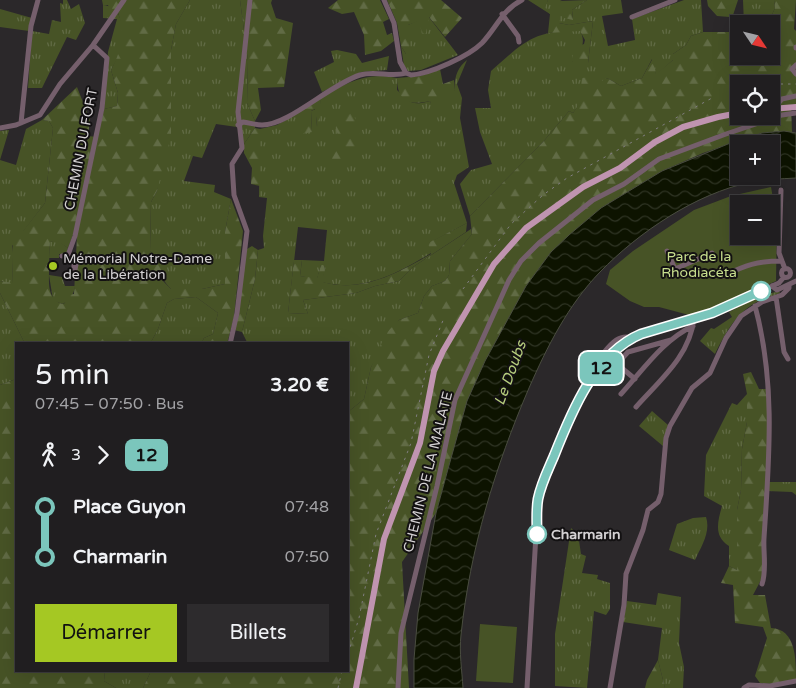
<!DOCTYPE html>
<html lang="fr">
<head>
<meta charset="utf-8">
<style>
	:root { --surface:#201e20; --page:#2d2b2d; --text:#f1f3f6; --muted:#a2a2a5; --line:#3d3c3e; --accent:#a5c823 }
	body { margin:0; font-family:"Varela Round",sans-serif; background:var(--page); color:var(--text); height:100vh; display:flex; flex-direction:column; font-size:19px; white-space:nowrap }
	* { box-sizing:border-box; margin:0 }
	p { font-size:16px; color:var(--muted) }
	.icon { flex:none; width:28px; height:28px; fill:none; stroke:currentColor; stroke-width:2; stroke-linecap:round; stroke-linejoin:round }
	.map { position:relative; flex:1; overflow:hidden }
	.details { position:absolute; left:15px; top:342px; width:334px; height:330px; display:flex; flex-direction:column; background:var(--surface); border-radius:0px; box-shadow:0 5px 20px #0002,0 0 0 1px var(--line) }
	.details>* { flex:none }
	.badge { padding:0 10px; border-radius:8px; font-size:18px; line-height:32px }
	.needle { width:32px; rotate:125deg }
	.buttons { position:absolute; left:730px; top:15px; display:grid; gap:10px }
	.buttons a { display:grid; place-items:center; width:50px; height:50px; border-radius:0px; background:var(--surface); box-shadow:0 5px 20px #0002,0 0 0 1px var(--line); font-size:25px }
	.map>.badge { position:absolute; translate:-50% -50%; box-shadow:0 0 0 2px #fff }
	.legs { display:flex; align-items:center; gap:8px; height:55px; padding:0 20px; font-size:16px }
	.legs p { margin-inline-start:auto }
	.overview { display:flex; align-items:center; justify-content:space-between; height:85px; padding:0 20px }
	h1 { font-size:28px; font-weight:600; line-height:38px }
	.cta { display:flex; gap:10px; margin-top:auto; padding:10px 20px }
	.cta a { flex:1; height:58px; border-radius:0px; background:var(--accent); color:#111; font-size:20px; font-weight:600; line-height:58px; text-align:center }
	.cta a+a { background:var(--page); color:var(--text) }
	ul { padding:0 20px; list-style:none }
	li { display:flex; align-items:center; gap:18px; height:50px; font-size:19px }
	li i { display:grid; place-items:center; width:8px; height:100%; margin:0 6px; background:currentColor }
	li i::after { content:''; width:12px; height:12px; margin:-6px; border:4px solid; border-radius:50%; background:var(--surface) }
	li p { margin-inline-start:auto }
	li:first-child i { background:linear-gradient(#0000 50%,currentColor 0) }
	li:last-child i { background:linear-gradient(currentColor 50%,#0000 0) }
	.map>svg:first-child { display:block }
</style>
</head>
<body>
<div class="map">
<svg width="796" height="688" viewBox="0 0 796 688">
	<defs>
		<pattern id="grass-tufts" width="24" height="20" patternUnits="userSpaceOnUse" patternTransform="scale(1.25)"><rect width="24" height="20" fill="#475326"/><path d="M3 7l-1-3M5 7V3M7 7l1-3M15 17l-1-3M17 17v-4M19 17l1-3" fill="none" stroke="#616b45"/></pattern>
		<pattern id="forest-firs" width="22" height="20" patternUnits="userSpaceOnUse" patternTransform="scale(1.25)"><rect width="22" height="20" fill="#475326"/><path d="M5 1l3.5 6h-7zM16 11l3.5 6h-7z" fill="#616b45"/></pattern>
		<pattern id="water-waves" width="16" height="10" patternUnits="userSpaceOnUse" patternTransform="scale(1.25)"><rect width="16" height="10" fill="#0d1300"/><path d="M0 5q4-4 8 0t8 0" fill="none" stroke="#2f3424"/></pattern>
	</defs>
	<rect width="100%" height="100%" fill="#2b282a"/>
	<path fill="url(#grass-tufts)" d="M63,0H67L71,9L79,4L85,23L76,40L67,37L42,88H28L32,31L49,34L52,20L61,22L60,3L63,4Z
		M190,0H240L248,61L247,103L255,121V128L244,144L237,127L216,124L202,158L193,156L184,181L215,185L214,192L231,199L225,232V284L202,289H171C157,275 161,265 150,251L151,202L157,191L171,50L176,24Z
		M548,0H562L560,1L573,19L572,10L587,0H621L623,13L602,16L608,46L635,40L632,19L684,0H701L703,32L691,36L686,45L673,54V60L656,75L652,59L642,78L621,86L607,78L584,98L573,113L569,111L543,142L470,216L460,184L471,170L492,164L480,132L475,108H491L488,90L491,71C525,41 533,31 580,30C587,45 580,50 572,62L588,63L593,21L569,25L559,23L544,8Z
		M743,0H774L775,8L769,21L762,24H744Z
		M103,5C124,6 126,36 120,51C118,58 114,64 111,70L118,93L117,106L104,109L108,52L117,19L103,18Z
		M0,9L32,18L29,31L0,27Z
		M428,16L458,55L421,70L408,71L404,66L401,46L406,54L408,25Z
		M337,50L356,54L362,63L389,56L387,70L361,72L322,92L314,72L334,62L331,51Z
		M467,60L457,84L462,98L460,118L469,167L457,175L454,183L467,223L429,243L431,253C398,273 362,293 322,282L325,265H321L317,279L300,276L302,260L324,261L327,230L298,227L288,313L308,314L303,300L356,293L375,286L399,281L413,267L471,229L472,234L450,261L449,275L445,281L432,286L424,296L418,313L399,320L371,367L364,399L348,412V344H248L242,332L255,279L258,250L264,248L263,236L267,198L259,197L260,129L277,125L299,112L312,132L311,111L316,109L317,127L321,97C347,83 367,71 397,78V90C411,103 411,106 430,101L431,104L455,90C454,78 457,68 467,60Z
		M42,120L49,121L53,128L45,203L12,246L13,284L0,281V131L9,130L0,160L16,165L26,129Z
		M57,240L68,248L66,254H59V258H49L50,242Z
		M49,275L62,277L65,286H75C74,294 70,301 62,304L53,300Z
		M779,291L780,293C775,296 770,296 765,298C739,308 726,331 715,354L700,341L711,328L714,329L732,317L729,312L760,296Z
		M0,293L25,344L15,345L16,379L0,385Z
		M196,297L218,313L213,334L204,338L201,344H150L158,329L167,303L174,299Z
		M747,394V422L742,449L741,490L737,510V570L729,566V546C713,536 718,521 722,506L704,496L706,455L732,403L737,405Z
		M652,411L668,425L663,446L639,426Z
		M768,482H796V495L792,492L767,491Z
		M706,517C711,532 701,547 695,560L669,550L677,524L693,518Z
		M571,528L578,534L581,554L586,556L582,573L598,575L597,579L610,583V609L606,615L594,611L587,688L555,686V634Z
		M658,593L681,597L679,643L684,667L683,688H665L658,660L662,628L623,622L627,601L656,605Z
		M105,671H151L143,688H116L104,681Z"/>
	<path fill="url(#forest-firs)" fill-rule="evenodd" d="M102,0H190L176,24L171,50V136L157,191L151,202L150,251L155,257L165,258L161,279L171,289H202L225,284V232L231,199L243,231L234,317L227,344H201L204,338L213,334L218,313L196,297L174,299L167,303L158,329L150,344H25L0,293V281L13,283C13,266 9,247 17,231H23L45,203L53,128L49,121L42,120L77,87L90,120L88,136L97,137L104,109L117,106L118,93L111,70C121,51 126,34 118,13L110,11L108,5H103ZM73,235L77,236L74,294L66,295L65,303L62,304C47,298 49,284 49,269L46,267L49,264L50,242L57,241L68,248Z
		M240,0H272L271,3L276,18L293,23L284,87L258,88L261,110L255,121L247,103L248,61Z
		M338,0H380L389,19L383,22L387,35L392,33L394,41L381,51L365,55L364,35L354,12L342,14L328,8Z
		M387,0H441L462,18L445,37L429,17L426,33L422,34L419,21L408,25L409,54H406L401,46L397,23Z
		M528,0H548L545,8L560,15L559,23L569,25L593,21L588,63H572L573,48L584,44L585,40L580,31L548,33L550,14Z
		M587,0L572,10L573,20L564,18L560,1Z
		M707,0H738L733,15L739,34V56H771V24H762L769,21L775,8L774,0H796L794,29L796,31V104L791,105L792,132L762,133L703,153L662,171L601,208L448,469L436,513L402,562L409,688H143L151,671H348V412L364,399L371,367L386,333L399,320L418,313L424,296L432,286L445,281L449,275L450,261L472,234L470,216L543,142L569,111L573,113L583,98L580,96L582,78L596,76V84L607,78L621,86L642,78L653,58L656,74L673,60V54L686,45L691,36L703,32H731L730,17L717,16L708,6ZM739,84H771V116H739Z
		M440,69L443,84L454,80L455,90L450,100L431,105L430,101C409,106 397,101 397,78L420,76Z
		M321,97L319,137L315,109L311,111L312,132L302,134L299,112Z
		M331,111H353L362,144L336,162L328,155L339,139Z
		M255,128L260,129V186L251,184L252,168L244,153V144Z
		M467,223L466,232L413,267L399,281L375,286L356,293L303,300L308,314L288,313L294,260H302L300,276L317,278L321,265H325L323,282C362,293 398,273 431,254L428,243Z
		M252,246L258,250L255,279L242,332L234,330L247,249Z
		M751,372L759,389H767L768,482L762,578L753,595H765L771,628C796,629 796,659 796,679L774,684L760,683L755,676L767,638L763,627L735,623L733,585L721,583L729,566L737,570V510L741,490L742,449L747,422V394L743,374Z
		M16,379V671H105L104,681L116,688H0V385Z
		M658,660L665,688H645L647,680Z"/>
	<path fill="#475326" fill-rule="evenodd" d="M771,187L777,221L776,281L713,309L689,315L659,307H644L630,301L606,284L610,270L633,251L694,210L731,196ZM739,204H771V236H739Z
		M480,624L517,627L513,683L476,681Z"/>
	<path fill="url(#water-waves)" stroke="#494c3f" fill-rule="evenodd" d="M784,131L796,133V178C781,179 765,179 751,182C695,194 639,232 600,272C568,305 547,347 529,388C495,467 470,549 461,635C459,652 462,671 463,688H414V659L418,613L436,513L448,469L467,401L485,361L526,286L551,252L569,235L601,208L662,171L728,144L762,133ZM739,144H771V176H739Z"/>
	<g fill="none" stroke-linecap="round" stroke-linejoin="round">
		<path stroke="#755f6c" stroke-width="5" d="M384,0L394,23L400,62L406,73L411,75C430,74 469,56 482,43C497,27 502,10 522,0
			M502,14L518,36L519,42
			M632,17L675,0
			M796,47V48
			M796,65L792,69L796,74
			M773,109L782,99L796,96
			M21,123L31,26L38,0
			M238,125L243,122C250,123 256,125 262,125C289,125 329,85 360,75C376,70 391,78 406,73
			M0,128L16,125L40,115L60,84L93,45L124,0
			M781,190L779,253L785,269
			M667,251L675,269L712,253
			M62,256L68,255L75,236L102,108L107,58L93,45
			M74,264L76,265L75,269H74Z
			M781.5 273a4.5 4.5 0 1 1 9 0a4.5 4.5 0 1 1-9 0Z
			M723,276C746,265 757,261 782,261
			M772,286L777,290L796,281
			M776,297L784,352L788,359
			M755,306C776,383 769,460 764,538C763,552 767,571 762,584
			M230,344L237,313L247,231L234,195L232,164L242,148L238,112L250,0
			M600,357C609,347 617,333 632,338
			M617,364L635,379
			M607,375L628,352L671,340
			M621,394C643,370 663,340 693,326
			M636,407C660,380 690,356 694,318
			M398,688L401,633L437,486L455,400L509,280L521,261L539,243L593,200L624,184L659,159L726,134L782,115L796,113
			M527,688L538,500L569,417L584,391L615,351L632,338L712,313L779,283L784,277
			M610,688L624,605L626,574L643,530L648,510L658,502L661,494L666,438L670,426L692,388L710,373L726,338L741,316L762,302L782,295L789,288V285
			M744,688L749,685L770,686L796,681"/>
		<path stroke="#c094b0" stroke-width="6" d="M771,109L796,107
			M356,688L384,539L420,443L434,371L443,351L494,264L526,228L583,187L620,168L655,142L683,127L718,117L739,113"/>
		<path stroke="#817e80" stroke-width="1" stroke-dasharray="2.5 5" stroke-linecap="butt" d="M773,84H796
			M463,289L511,224L543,195L567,178L712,98
			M348,654L359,618L376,534L411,443L429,355L444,318
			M338,688L342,671"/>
	</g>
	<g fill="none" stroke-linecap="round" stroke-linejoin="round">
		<g stroke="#fff" stroke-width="11">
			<path id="line-1" d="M537,534C537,522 536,510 538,499C541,484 548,470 554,456C571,413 595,353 641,334L712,313L761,291"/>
		</g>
		<use href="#line-1" stroke="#7bc6bc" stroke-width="8"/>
	</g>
	<circle fill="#a5c823" stroke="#131112" stroke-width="2" cx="53" cy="266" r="5"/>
	<g fill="#fff" stroke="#7bc6bc" stroke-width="2.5">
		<circle cx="761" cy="291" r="9"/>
		<circle cx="537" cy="534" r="9"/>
	</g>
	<g text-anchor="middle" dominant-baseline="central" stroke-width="4" stroke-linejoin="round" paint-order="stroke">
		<g font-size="14" fill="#d4d1d3" stroke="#131112">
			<text transform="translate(81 149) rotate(-79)">CHEMIN DU FORT</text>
			<text transform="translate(428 472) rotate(-76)">CHEMIN DE LA MALATE</text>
		</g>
		<g font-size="14" fill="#c8df8e" stroke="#131112">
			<text x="699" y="256">Parc de la<tspan x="699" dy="16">Rhodiacéta</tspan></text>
		</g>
		<g font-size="14" fill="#d4d1d3" stroke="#131112" text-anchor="start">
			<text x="63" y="258">Mémorial Notre-Dame<tspan x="63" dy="16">de la Libération</tspan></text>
		</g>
		<g font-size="14" font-weight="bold" fill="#d4d1d3" stroke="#131112" text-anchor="start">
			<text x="551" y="534">Charmarin</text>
		</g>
		<g font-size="15" font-style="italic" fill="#b6cd7d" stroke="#131112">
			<text transform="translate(510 373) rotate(-70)">Le Doubs</text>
		</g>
	</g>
</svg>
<div class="buttons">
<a><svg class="needle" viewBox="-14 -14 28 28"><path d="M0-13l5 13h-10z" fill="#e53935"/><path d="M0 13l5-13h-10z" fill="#a2a2a5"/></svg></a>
<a><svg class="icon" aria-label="locate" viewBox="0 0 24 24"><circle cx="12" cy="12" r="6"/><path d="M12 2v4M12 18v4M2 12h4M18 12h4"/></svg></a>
<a>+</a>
<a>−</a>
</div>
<b class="badge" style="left:601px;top:368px;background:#7bc6bc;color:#111">12</b>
<section class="details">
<div class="overview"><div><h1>5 min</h1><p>07:45 – 07:50 · Bus</p></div><b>3.20 €</b></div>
<div class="legs"><svg class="icon" aria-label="walk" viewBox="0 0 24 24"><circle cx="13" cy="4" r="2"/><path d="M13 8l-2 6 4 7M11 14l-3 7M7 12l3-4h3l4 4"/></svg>3<svg class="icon" aria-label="forward" viewBox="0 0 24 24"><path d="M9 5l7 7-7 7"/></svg><b class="badge" style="background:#7bc6bc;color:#111">12</b></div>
<ul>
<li><i style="color:#7bc6bc"></i><b>Place Guyon</b><p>07:48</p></li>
<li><i style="color:#7bc6bc"></i><b>Charmarin</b><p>07:50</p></li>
</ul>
<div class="cta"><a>Démarrer</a><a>Billets</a></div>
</section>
</div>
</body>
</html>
